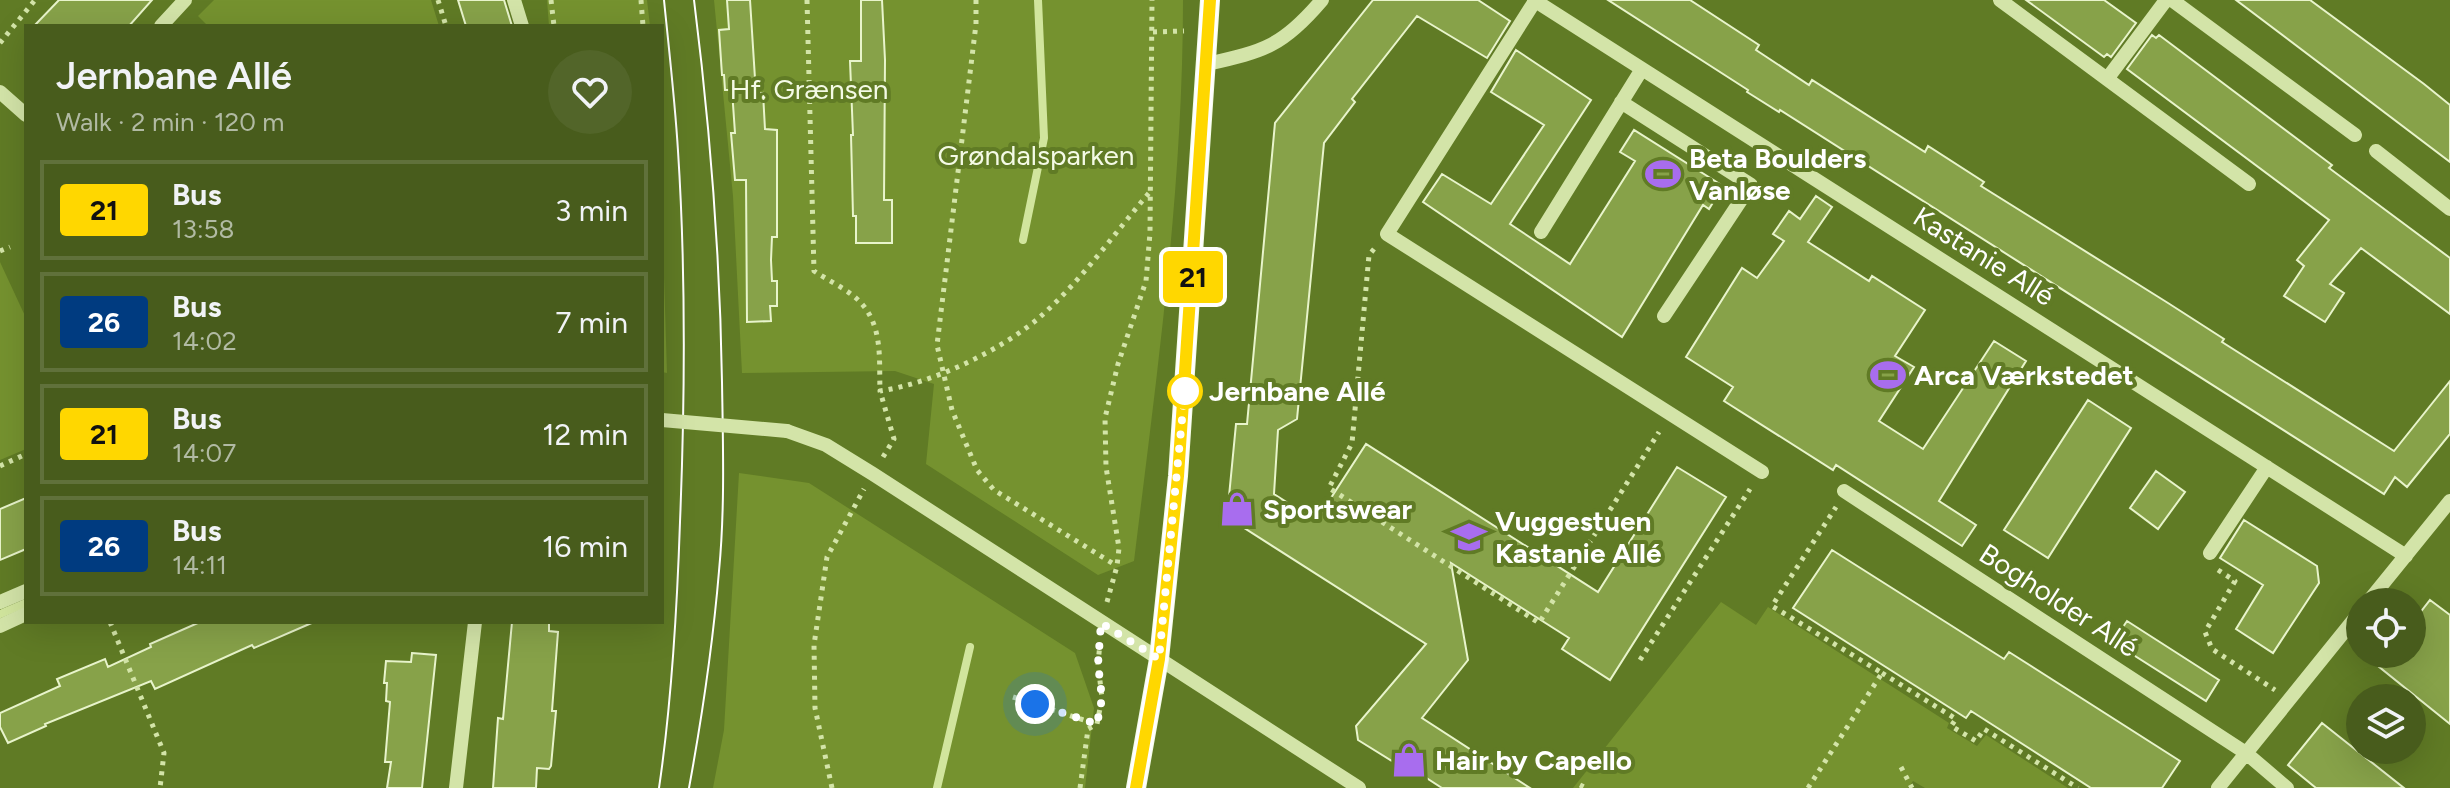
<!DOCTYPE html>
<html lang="en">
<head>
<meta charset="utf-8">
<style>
	:root { --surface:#485c1c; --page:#526529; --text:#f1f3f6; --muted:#b1baa3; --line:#60713b }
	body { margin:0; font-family:Figtree,sans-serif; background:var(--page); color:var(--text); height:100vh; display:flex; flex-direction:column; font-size:30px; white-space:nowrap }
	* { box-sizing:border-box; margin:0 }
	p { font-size:26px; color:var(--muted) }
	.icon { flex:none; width:44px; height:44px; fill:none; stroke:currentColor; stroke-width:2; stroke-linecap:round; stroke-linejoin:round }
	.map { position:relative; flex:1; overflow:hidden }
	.details { position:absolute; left:24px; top:24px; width:640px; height:600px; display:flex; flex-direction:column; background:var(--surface); border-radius:0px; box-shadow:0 8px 32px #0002 }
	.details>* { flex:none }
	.badge { padding:0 16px; border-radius:6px; font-size:28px; line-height:52px }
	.fabs { position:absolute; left:2346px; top:588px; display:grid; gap:16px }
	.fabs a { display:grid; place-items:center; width:80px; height:80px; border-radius:50%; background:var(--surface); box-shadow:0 8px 32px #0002; font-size:40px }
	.you { position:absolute; width:40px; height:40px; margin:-20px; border:6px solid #fff; border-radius:50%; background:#1a73e8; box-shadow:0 0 0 12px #1a73e833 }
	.map>.badge { position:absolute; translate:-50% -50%; box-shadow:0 0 0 4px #fff }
	.round { display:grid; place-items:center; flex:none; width:84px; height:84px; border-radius:42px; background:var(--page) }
	.head { display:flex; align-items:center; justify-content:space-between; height:136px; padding:0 32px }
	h1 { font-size:38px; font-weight:600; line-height:60px }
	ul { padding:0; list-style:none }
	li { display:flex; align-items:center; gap:24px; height:100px; margin:0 16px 12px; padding:0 16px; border:4px solid var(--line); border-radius:0px }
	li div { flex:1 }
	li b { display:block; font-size:30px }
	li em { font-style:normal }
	li .badge { min-width:88px; font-weight:700; text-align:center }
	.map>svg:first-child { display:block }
</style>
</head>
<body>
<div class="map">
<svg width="2450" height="788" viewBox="0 0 2450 788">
	<rect width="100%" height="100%" fill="#607b25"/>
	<path fill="#75922f" d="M214,0H431L439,26H208L198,16Z
		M547,0H647L650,26H549Z
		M714,0H1183C1183,188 1157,374 1134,561L1098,575L926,464L934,384L895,371L742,373L733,196Z
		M662,212L667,373L662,372Z
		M0,262L26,318V449L0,460Z
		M739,473L809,483L1075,653L1094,708L1085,788H713L724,730Z
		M1721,602L1756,625L1768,607L1949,723L1947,728L1977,746L1986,735L2068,788H1925L1913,781L1908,788H1573Z"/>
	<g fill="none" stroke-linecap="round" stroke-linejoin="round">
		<path stroke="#d1e59d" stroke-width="8" d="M1023,240L1044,138L1038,0
			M0,614L26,603
			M937,788L970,647"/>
	</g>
	<path fill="#87a249" stroke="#e8f4cb" stroke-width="2" d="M59,0H152L129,26H34Z
		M458,0H504L512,26H466Z
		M727,0H750L756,94L763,93L765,129L777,130V237H772L771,260L772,281H777V306H770L771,321L747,322L746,180H735L731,133H735L732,90H725L724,75H722L719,30L729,29Z
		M861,0H882L885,60L884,200H892V243H856V216H853L851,135H853L850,61H861Z
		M1373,0H1478L1510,21L1487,58L1417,16L1352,99L1355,102L1324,143L1297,419L1278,430L1274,494L1316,521L1366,444L1598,592L1677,467L1726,497L1610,680L1562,649L1569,638L1451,563L1468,660L1422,718L1530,788H1442L1411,768L1408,771L1358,740L1356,726L1426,644L1227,517L1236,424H1247L1275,123Z
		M1608,0H1690L1759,45L1756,50L1809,85L1812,80L1925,152L1928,146L1984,182L1981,186L2168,303L2224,339L2222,342L2394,451L2450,381V434L2407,487L2395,477L2384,494L1780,110L1779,112L1747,92L1748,90Z
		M2026,0H2104L2136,23L2111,57L2107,54L2104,57Z
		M2236,0H2310L2424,84L2450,105V162Z
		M2152,35L2156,38L2159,35L2332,165L2329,168L2450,258V314L2361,248L2330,284L2344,293L2325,322L2284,296L2304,266L2297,260L2329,220L2127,69Z
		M1516,50L1591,100L1510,224L1570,264L1635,161L1620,152L1634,130L1723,186L1709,209L1703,205L1622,337L1423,202L1442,174L1491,204L1544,125L1491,92Z
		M1816,196L1832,207L1808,242L1869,281L1872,276L1925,310L1895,356L1914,367L1879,421L1923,449L1994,341L2026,361L1939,501L1976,525L1962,546L1836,465L1833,470L1724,401L1733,387L1686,357L1742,268L1757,278L1784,241L1773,234L1789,211L1800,219Z
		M2088,400L2131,428L2048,558L2004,530Z
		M2156,471L2185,492L2158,529L2130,508Z
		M26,498V549L0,560V509Z
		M2244,520L2317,566L2319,583L2273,653L2236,629L2263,585L2220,558Z
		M1832,550L2004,659L2009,652L2180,761L2162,788H2091L1971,711L1966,718L1793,608Z
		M2430,600L2450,615V724L2378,666L2387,654H2412V623Z
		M2127,621L2219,680L2206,701L2113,642Z
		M200,622H314L254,648L252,645L155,689L151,681L45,724L46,726L8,743L0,727V713L60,686L57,679L105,659L108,667L151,647L150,644Z
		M512,622H549V631L558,632L552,711H556L551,766L549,769L537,768L536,788H493L498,718L503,719Z
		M412,653L436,655L422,788H387L391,762H385L390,702L386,701L387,683H384L386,661L411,662Z
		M2322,723L2404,788H2316L2288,765Z"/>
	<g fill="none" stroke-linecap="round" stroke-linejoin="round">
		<path stroke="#d3e4a8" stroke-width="5" stroke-dasharray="4 6" stroke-linecap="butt" d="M438,0L446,26
			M551,0L554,26
			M641,0L643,26
			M807,0L814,271C829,281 851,291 862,304C883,328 879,361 880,391
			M976,0V24L937,345L952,410L977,470L994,490L1117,566
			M1153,32L1184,31
			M0,43L35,0
			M1374,249L1369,255L1352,443L1329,488L1539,623L1659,432
			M0,251L10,247
			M883,457L894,439L880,391C933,383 1000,351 1040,317C1081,281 1114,234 1149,193
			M0,466L26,454
			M2218,570L2235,581L2205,632L2212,649L2275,690
			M1107,602L1117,566L1119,548L1106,467L1105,418L1118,364L1146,281L1150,233L1152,0
			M110,622L164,753L160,788
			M1640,660L1750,489
			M1882,673L1956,719L1951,726L1976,741L1984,729L2078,788
			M1013,697L1096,724
			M1901,767L1912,788
			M1580,785L1586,788
			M832,788L815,708L814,645L827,557L864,489
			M1080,788L1088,729L1097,724L1102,698L1098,664L1100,643
			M1808,788L1882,673L1772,606L1836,507"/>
		<path stroke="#d3e4a8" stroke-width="14" d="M514,0L522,26
			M1534,0L2406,556
			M2000,0L2107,79
			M2166,0L2107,79L2249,184
			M2172,0L2355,135
			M1535,1L1387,234L1762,472
			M161,26L185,0
			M1207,64C1265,51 1283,46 1322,0
			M0,92L26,115
			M1621,102L1751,185L1664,316
			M2376,151L2450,209
			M1541,232L1642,69
			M787,431L826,445L873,474L1359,788
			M1844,491L2246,753L2287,788
			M2210,553L2267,467
			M0,602L26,591
			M2368,602L2450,501
			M0,626L26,614
			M456,788L475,622
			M2218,788L2360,612"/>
		<path stroke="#f5fce8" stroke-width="20" d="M1136,788L1159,659L1178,476L1210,0"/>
		<path stroke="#fff" stroke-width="2" d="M659,788C672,700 677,611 680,522C685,399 686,274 678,151C675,101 669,50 664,0
			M689,788C702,717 713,643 719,571C725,509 723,445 722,382C720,254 710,127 694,0"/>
		<path stroke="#d3e4a8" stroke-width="14" d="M662,420L787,431"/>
	</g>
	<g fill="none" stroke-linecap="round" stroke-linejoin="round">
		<g stroke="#fff" stroke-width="18">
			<path id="line" d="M1136,788L1159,659L1178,476L1210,0"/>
		</g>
		<use href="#line" stroke="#ffd700" stroke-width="12"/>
		<path stroke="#fff" stroke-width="8" stroke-dasharray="0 14.4" d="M1035,704L1097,724L1102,698L1098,664L1101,623L1159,659L1185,388V391"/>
	</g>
	<defs>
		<g id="stadium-bare" transform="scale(2.76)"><path d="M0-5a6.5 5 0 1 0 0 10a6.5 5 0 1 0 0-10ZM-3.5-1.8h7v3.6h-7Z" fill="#a86dee" stroke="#607b25" stroke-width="2.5" paint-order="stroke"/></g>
		<g id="shop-bare" transform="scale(2.76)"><path d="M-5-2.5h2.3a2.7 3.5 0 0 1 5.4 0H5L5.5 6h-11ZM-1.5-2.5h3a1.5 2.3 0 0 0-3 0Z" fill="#a86dee" stroke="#607b25" stroke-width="2.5" paint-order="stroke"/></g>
		<g id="school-bare" transform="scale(2.76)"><path d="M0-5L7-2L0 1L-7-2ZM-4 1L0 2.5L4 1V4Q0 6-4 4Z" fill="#a86dee" stroke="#607b25" stroke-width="2.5" paint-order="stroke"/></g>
	</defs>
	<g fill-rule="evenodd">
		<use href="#stadium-bare" x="1663" y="174"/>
		<use href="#stadium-bare" x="1888" y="375"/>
		<use href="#shop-bare" x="1237" y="509"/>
		<use href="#school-bare" x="1469" y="537"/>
		<use href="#shop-bare" x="1409" y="760"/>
	</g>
	<circle fill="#fff" stroke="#ffd700" stroke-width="4" cx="1185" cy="391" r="16"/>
	<g text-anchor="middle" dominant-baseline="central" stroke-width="8" stroke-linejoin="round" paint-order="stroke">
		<g font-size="28" fill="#f4fae5" stroke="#607b25">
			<text x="809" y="89">Hf. Grænsen</text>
			<text x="1036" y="155">Grøndalsparken</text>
		</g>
		<g font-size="28" font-weight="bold" fill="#fff" stroke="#607b25" text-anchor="start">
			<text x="1689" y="158">Beta Boulders<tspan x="1689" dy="32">Vanløse</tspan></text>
			<text x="1914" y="375">Arca Værkstedet</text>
			<text x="1263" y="509">Sportswear</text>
			<text x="1495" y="521">Vuggestuen<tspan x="1495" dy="32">Kastanie Allé</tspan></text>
			<text x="1435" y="760">Hair by Capello</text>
		</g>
		<g font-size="28" fill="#fff" stroke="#607b25">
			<text transform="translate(1984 256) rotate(32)">Kastanie Allé</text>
			<text transform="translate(2059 600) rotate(33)">Bogholder Allé</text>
		</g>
		<g font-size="28" font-weight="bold" fill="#fff" stroke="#607b25" text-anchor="start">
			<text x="1209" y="391">Jernbane Allé</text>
		</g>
	</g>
</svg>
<div class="fabs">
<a><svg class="icon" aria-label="locate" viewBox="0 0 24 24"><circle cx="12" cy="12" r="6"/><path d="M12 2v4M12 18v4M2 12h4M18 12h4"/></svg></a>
<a><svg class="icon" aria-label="layers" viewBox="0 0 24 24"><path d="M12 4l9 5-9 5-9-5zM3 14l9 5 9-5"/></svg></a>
</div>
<div class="you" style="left:1035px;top:704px"></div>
<b class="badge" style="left:1193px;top:277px;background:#ffd700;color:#111">21</b>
<section class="details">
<div class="head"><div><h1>Jernbane Allé</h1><p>Walk · 2 min · 120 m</p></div><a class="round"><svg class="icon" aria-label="heart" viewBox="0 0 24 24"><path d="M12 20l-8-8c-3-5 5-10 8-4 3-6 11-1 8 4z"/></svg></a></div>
<ul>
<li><span class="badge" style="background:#ffd700;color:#111">21</span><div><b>Bus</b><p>13:58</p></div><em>3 min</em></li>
<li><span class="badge" style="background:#003b80;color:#fff">26</span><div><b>Bus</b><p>14:02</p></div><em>7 min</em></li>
<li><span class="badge" style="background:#ffd700;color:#111">21</span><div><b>Bus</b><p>14:07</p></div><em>12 min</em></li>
<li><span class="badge" style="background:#003b80;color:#fff">26</span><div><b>Bus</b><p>14:11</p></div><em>16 min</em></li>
</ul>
</section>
</div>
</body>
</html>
